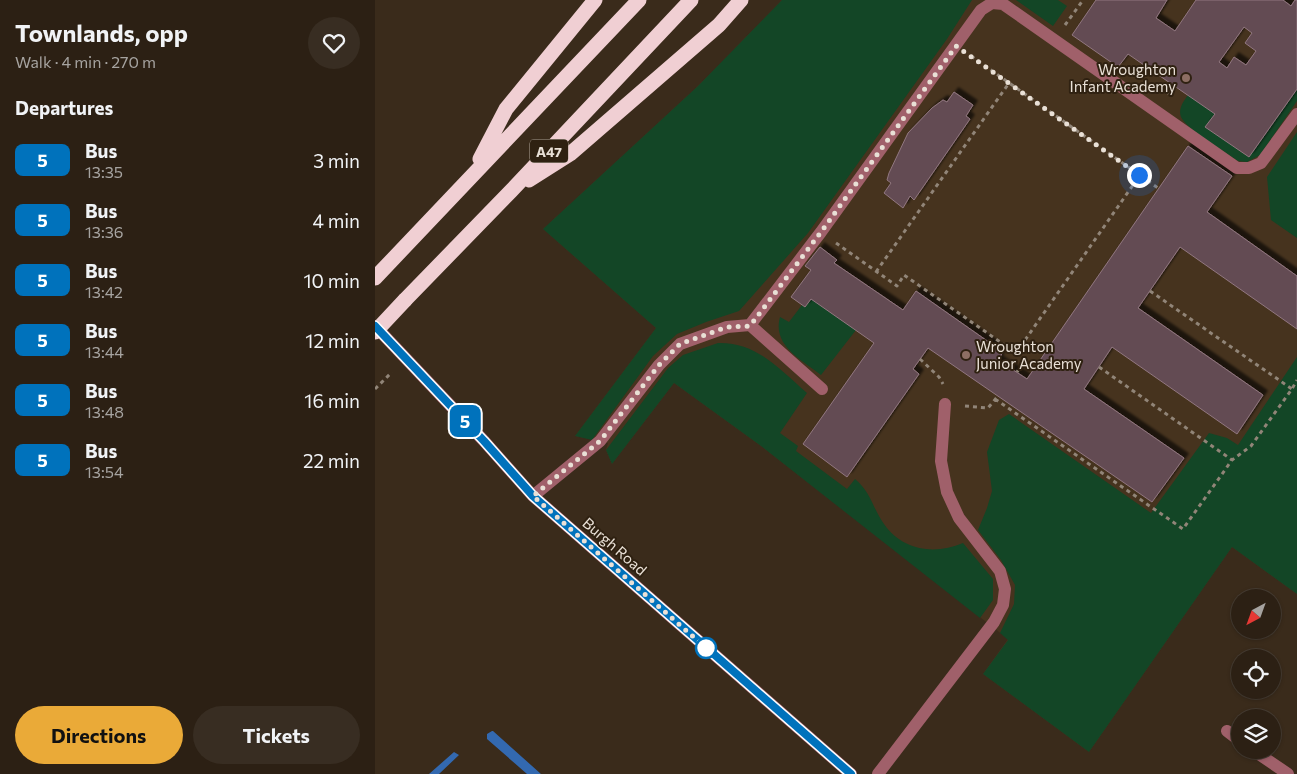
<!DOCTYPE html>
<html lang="en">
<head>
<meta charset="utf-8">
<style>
	:root { --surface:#2c2014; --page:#382d22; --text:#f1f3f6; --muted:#a6a3a0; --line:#483e34; --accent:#eaaa38 }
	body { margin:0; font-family:Commissioner,sans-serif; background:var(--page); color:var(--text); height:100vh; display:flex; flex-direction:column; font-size:19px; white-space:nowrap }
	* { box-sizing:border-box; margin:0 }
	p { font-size:16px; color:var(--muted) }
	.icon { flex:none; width:28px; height:28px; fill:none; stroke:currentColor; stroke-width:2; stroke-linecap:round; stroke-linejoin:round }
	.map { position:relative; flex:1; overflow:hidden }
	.side { display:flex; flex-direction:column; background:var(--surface); width:375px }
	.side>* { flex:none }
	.badge { padding:0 10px; border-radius:8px; font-size:18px; line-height:32px }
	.needle { width:32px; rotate:221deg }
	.buttons { position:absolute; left:856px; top:589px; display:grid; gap:10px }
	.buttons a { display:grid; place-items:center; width:50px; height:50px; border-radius:50%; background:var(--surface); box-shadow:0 1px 4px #0004,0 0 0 1px var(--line); font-size:25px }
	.you { position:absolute; width:25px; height:25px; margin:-12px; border:4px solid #fff; border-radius:50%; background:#1a73e8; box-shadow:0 0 0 8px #1a73e833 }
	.map>.badge { position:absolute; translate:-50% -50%; box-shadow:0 0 0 2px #fff }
	h2 { padding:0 15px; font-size:19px; line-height:45px }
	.round { display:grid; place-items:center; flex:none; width:52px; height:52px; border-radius:26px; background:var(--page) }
	.overview { display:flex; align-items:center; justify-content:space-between; height:85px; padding:0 15px }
	h1 { font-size:24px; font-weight:700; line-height:38px }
	.cta { display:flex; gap:10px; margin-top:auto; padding:10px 15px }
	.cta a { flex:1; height:58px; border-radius:30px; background:var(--accent); color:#111; font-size:20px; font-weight:700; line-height:58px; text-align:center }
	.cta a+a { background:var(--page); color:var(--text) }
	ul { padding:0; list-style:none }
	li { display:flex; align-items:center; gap:15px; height:60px; padding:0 15px }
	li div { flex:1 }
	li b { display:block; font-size:19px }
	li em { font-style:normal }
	li .badge { min-width:55px; font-weight:700; text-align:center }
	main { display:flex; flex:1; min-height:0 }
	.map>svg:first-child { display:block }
</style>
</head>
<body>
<main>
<section class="side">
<div class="overview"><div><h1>Townlands, opp</h1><p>Walk · 4 min · 270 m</p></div><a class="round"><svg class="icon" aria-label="heart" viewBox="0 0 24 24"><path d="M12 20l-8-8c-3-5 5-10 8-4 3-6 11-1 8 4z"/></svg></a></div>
<h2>Departures</h2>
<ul>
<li><span class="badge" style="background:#0072bc;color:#fff">5</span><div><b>Bus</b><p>13:35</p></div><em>3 min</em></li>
<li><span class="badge" style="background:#0072bc;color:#fff">5</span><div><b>Bus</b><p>13:36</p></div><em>4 min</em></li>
<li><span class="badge" style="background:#0072bc;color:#fff">5</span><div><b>Bus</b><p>13:42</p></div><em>10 min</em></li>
<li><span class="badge" style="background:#0072bc;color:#fff">5</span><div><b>Bus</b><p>13:44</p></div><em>12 min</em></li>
<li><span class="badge" style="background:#0072bc;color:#fff">5</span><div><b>Bus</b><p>13:48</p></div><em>16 min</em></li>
<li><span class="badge" style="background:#0072bc;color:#fff">5</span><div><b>Bus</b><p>13:54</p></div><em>22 min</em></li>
</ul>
<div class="cta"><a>Directions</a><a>Tickets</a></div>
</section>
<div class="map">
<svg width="922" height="774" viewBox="0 0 922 774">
	<defs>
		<filter id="shadow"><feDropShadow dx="4.5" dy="-4.5" stdDeviation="1" flood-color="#0009"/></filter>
	</defs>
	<rect width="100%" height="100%" fill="#3a2b1b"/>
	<path fill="#46331e" d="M407,0H922V594L857,547L714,752L608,674L633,639L386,446L299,383L237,464L231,450L233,443L200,436L281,328L168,229L323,86Z"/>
	<path fill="#134626" d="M407,0H597L572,39L433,233L364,311L331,322L302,334L278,356L217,440L200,436L281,328L168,229L323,86Z
		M641,0H683L692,6L678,26Z
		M922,89V101L885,155L872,162L863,161C851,152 811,129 806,117C803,109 808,102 813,95L840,114L831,127L874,157Z
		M922,132V238L896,220L892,177Z
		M436,299L481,330L446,375C427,360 397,346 405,317L414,322L427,305L430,307Z
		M343,343C382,342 404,369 432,393L405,433L423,446L421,451L472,489L480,479C496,492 498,509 509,524C528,551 560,555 588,543L618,579V600L605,618L386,446L299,383L237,464L231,450L293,368L308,355Z
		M922,357V594L857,547L714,752L608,674L633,640L625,633L639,604L640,585L626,560L603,530L612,508L617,491L612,452L624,420L634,414L776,513L834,433L852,438L863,445Z"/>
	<path fill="#3369b0" d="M117,731H118L166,774H152L112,739V734Z
		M79,752L84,755L64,774H54Z"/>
	<path fill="#634b53" stroke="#917780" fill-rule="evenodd" filter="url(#shadow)" d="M721,0H792L781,18L800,31L821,0H908L916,6L920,0H922V89L874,157L830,127L840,114L753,54L743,67L697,35ZM869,27L877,33L870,43L881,51L871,65L859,57L852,68L844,62Z
		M579,92L598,105L591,116L595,119L539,200L535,196L528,208L509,193L516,183L512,180L514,173L533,133L557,108L568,100L572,102Z
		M813,146L857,176L832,212L922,276V329L805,247L763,308L888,395L862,434L737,347L709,389L809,458L777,502L553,348L538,369L544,374L472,477L428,444L499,343L436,299L430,307L416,297L436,270L430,266L445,247L462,260L459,263L528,310L541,291L628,352L623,360L652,379Z"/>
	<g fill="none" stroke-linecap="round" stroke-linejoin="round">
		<path stroke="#918578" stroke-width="3" stroke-dasharray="4 4" stroke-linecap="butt" d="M690,25L708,0
			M596,56L783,188
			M792,94L798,85
			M461,243L522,286L529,275L641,353L650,360L642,372
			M501,272L634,83
			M775,291L917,389
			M641,353L765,175
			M545,359L564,377L568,384
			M724,367L857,460
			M0,389L17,372
			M620,399L808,529L857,460L876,446L917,389L922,380
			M590,406L613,408L623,396"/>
		<path stroke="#a0606a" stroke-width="12" d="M375,325L447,389
			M0,326L109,441L158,496L476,774
			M158,496L225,441L284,365L305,344L352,327L375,325L446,232L606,10L617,3L628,4L862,168H874L886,163L922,114
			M852,731L865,741
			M878,750L913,774
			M503,774L619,622L628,605L630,589L625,571L584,518L572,492L566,461L570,404"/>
		<path stroke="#f0cfd3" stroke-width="15" d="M105,159L131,109L220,0
			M154,180L195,154L344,25L366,0
			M0,278L264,0
			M30,300L136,191L316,0"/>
		<path stroke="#f0cfd3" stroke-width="15" d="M0,332L30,300"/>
	</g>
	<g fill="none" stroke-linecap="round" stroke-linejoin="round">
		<g stroke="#fff" stroke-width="11">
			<path id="line" d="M0,326L109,441L158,496L476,774"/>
		</g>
		<use href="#line" stroke="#0072bc" stroke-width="8"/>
		<path stroke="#e9e0d6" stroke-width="5" stroke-dasharray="0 9" d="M331,648L158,496L225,441L284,365L305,344L352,327L375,326L446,232L581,46L764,175"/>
	</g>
	<g fill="#8d6e63" stroke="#2f2111" stroke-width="2">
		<circle cx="811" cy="78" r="5"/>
		<circle cx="591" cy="355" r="5"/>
	</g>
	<circle fill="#fff" stroke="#0072bc" stroke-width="2.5" cx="331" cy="648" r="10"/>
	<g text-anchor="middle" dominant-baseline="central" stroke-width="4" stroke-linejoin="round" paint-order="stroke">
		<rect fill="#2f2111" stroke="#b1a79b" stroke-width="1" x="155" y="139.5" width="38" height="23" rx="4"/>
		<g font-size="14" font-weight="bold" fill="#e9e0d6">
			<text x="174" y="151">A47</text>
		</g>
		<g font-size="15" fill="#e9e0d6" stroke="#2f2111" text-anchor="end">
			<text x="801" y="69">Wroughton<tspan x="801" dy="17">Infant Academy</tspan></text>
			<text x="601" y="346" text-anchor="start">Wroughton<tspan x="601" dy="17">Junior Academy</tspan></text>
		</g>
		<g font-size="15" fill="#e9e0d6" stroke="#2f2111">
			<text transform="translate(240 546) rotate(41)">Burgh Road</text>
		</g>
	</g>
</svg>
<div class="buttons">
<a><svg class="needle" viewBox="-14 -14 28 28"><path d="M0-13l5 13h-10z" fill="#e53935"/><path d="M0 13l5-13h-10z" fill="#a6a3a0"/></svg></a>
<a><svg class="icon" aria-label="locate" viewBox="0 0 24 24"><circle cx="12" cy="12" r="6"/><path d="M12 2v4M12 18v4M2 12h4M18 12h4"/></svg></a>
<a><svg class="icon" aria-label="layers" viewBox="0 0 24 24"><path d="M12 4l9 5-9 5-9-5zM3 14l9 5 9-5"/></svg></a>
</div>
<div class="you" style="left:764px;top:175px"></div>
<b class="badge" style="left:90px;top:421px;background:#0072bc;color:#fff">5</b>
</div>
</main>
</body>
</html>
